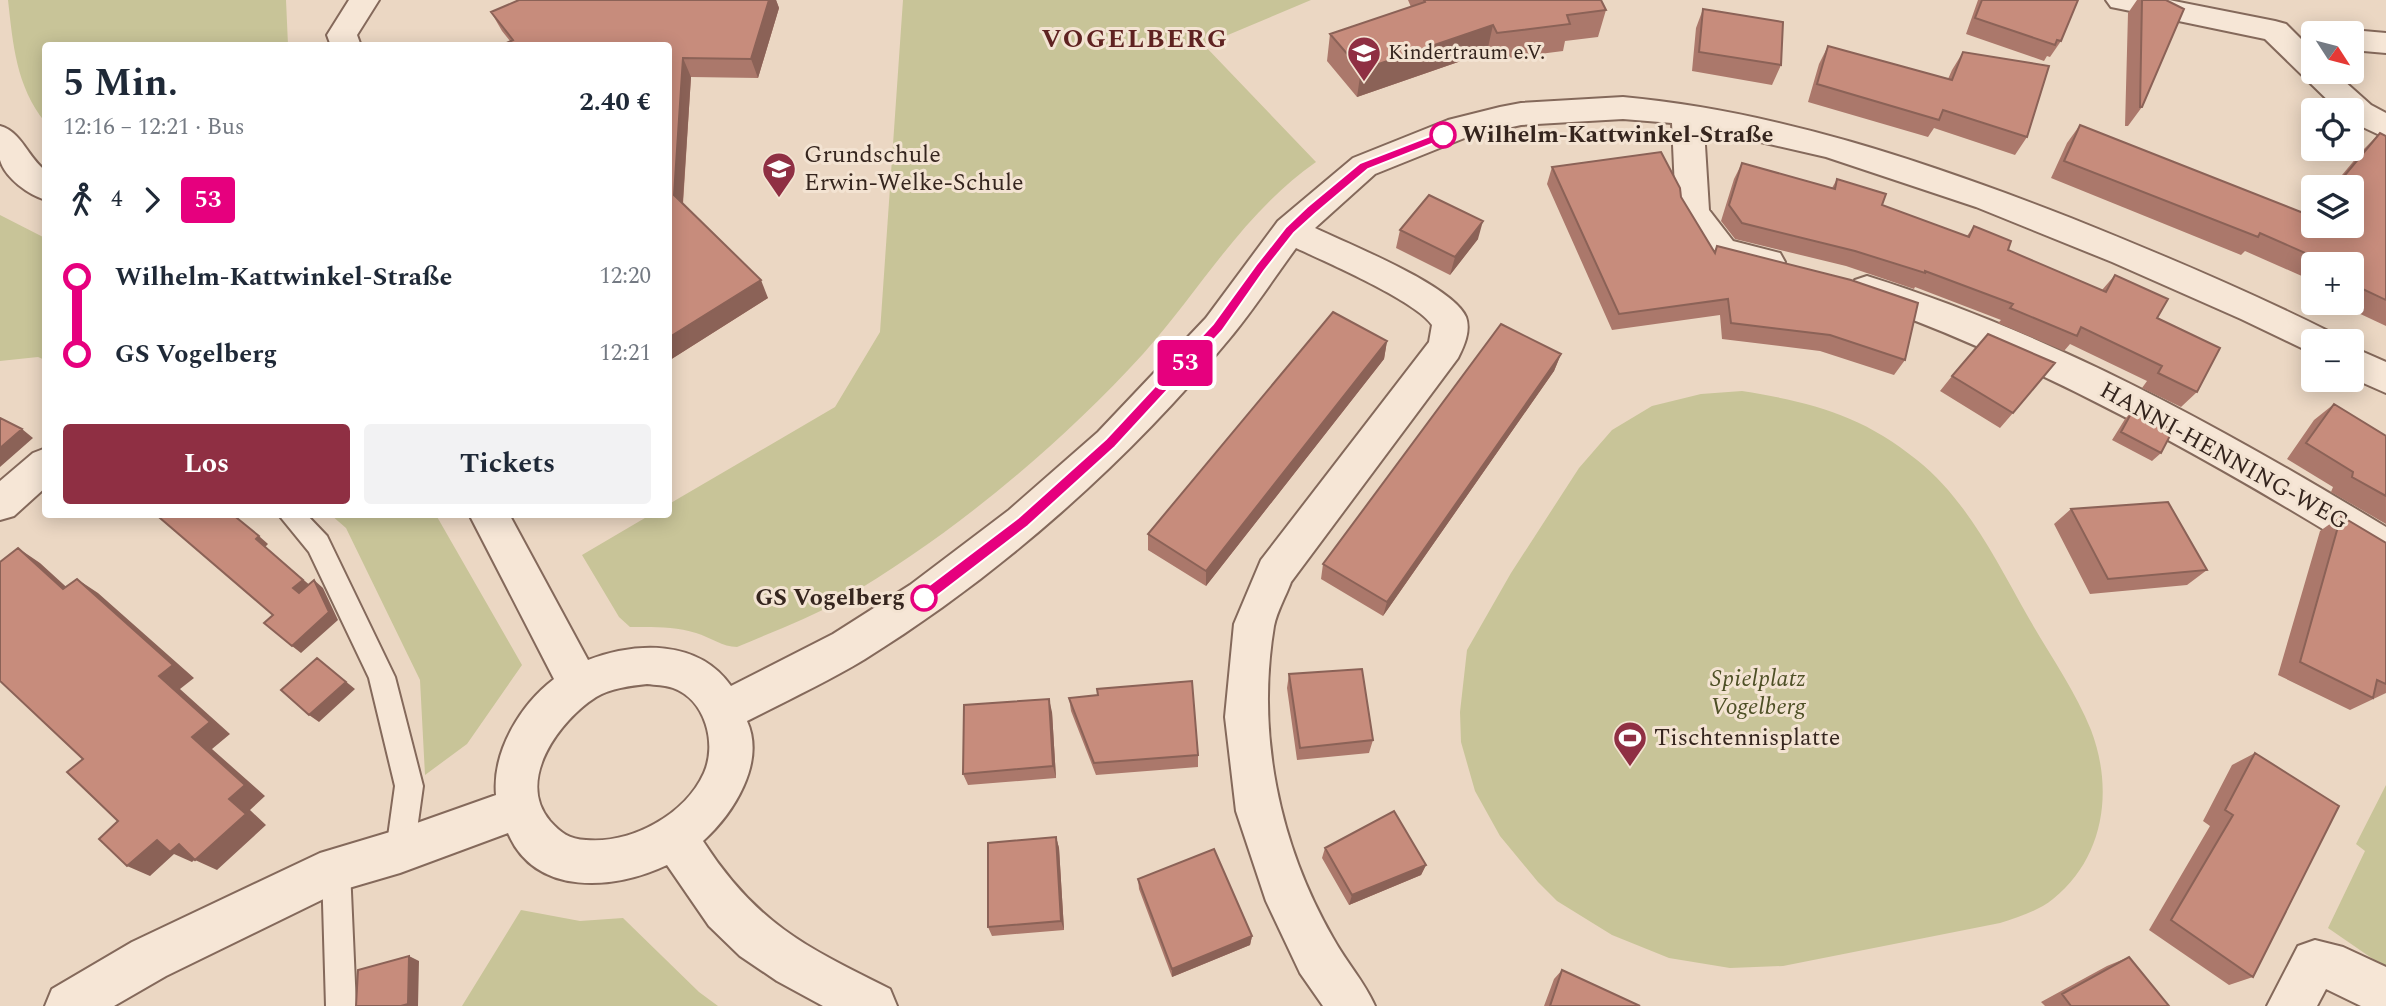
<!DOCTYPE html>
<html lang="de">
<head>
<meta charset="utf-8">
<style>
	:root { --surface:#fff; --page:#f2f2f3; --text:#1f2937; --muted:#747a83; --accent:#8f2f43 }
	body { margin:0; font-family:Spectral,serif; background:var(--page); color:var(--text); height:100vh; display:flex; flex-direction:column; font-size:26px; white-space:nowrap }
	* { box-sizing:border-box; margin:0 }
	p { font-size:23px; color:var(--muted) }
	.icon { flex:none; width:38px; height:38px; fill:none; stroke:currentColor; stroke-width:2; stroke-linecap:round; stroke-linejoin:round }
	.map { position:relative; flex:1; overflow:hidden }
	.details { position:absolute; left:42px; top:42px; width:630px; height:476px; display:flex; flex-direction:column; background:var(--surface); border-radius:7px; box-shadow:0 4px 18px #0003 }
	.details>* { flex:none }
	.badge { padding:0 14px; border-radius:5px; font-size:24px; line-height:46px }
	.needle { width:46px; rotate:126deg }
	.buttons { position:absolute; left:2301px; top:21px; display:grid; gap:14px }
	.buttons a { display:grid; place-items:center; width:63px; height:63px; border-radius:7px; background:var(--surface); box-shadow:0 4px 18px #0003; font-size:35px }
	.map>.badge { position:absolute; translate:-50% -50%; box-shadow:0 0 0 4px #fff }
	.legs { display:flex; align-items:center; gap:10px; height:77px; padding:0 21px; font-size:23px }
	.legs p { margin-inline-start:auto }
	.summary { display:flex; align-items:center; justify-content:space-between; height:119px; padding:0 21px }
	h1 { font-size:38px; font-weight:700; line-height:52px }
	.cta { display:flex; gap:14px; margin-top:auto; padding:14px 21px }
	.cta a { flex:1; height:80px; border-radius:7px; background:var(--accent); color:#fff; font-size:28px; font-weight:700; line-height:80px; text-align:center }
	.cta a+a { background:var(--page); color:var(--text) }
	ul { padding:0 21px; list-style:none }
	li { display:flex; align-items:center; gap:24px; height:77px; font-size:26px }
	li i { display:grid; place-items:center; width:10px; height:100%; margin:0 9px; background:currentColor }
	li i::after { content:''; width:18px; height:18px; margin:-9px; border:5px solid; border-radius:50%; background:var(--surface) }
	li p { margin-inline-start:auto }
	li:first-child i { background:linear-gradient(#0000 50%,currentColor 0) }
	li:last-child i { background:linear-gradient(currentColor 50%,#0000 0) }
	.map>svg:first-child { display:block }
</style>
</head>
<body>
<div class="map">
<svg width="2386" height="1006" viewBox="0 0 2386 1006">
	<rect width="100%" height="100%" fill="#ebd7c3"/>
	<path fill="#c8c498" d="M8,0H286L288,45L46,46L45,122C16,86 13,44 8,0Z
		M903,0H1311L1204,45L1316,162C1243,213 1201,289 1143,354C1058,447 952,535 843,599C810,618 772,632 737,647C723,647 710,637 696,633C674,626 652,627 630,627L619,617L582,555L650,515L668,514L669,504L835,407L880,332Z
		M0,215L45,238V360L38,357L0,361Z
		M1742,391C1811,402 1862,415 1917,460C1967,500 1996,560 2027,615C2048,652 2075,690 2091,730C2114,790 2104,858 2053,899C2038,911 2019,917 2000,923L1783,966L1730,968L1669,958L1612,935L1557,901L1538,882L1500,836L1475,791L1461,742L1460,712L1467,650L1511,573L1579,468L1612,430L1652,406L1701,394Z
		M331,515H436L522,665L467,744L425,775L420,680L346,528Z
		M2386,785V968L2328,928L2365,851L2356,844Z
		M521,910L580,921L623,918L699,992L718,1006H462Z"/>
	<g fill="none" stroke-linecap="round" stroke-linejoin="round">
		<g stroke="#84695b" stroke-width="4">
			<path id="service" d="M278,514H306L327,536L395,677L423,786L414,851L410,861L400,865L390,861L386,851L395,786L369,678L309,552Z
				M336,855L346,859L350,869L356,1006H326L322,869L326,859Z"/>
		</g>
		<g stroke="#84695b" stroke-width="4">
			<path id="minor" d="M349,0H379L357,35L361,46H331L327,35Z
				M2106,0H2169L2275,21L2286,24L2314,52V72H2334L2371,105L2386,113V138L2352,122V110H2338L2265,39L2121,9L2111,7Z
				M2352,30L2386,33V53L2352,50V33H2341Z
				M1623,97C1777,111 1927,162 2071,218C2158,253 2244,289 2328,331L2333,341H2314V354L2241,319L2112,262L1976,207L1826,157L1704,129L1709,210L1733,241L1780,253L1785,262L1780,271L1768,275L1710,260L1676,212L1672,123L1623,119L1521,125L1467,137L1375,174L1315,228C1348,244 1452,285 1466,317C1471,331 1464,346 1458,358L1291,582C1286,596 1277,611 1274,626C1256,734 1279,844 1333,938C1346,962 1364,981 1375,1006H1323L1300,973L1266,901L1236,811L1225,717L1234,624L1261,560L1429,342L1432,325C1416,301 1326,262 1296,248C1274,278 1254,309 1230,338C1129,461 1000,575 865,659C827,682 786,701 747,721C766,763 733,814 703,841C756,923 805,947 890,989L897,1006H823L777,981L740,956L709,926L667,865C615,890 535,897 508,833L400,873L342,890L166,976L114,1006H45L52,989L132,942L320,853L400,829L496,795C492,751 521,704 554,679L469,514H509L588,660C636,642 698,639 731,686L833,634L910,585L1009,510L1098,432L1206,318L1278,221L1353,158L1448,120L1500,107L1521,103ZM647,684C655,685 665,685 673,688C706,700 717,744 704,773C685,815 631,844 586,840C569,839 561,833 550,821C515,780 560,720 596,697C611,688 630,686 647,684Z
				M0,126C22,132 28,158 46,171V200C29,195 5,178 0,160C0,150 0,136 0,126Z
				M1867,276C2052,334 2221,427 2386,527V564L2372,559C2205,456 2040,364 1855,298L1850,289L1855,280Z
				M2352,347L2386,362V393L2352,378Z
				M46,448V487L14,516L0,520V481L33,453Z
				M2315,940L2343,947L2386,967V1006H2361L2326,989L2317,1006H2267L2298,946Z"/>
		</g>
		<use href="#service" fill="#f6e6d6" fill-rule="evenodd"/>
		<use href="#minor" fill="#f6e6d6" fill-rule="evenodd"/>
	</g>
	<path fill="#ab786b" d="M519,0H776L779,8L758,78L691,77L683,204L768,298L670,360L668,358V46L510,41L502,31L491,12Z
		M1408,0H1601L1606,10L1598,37L1565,41L1563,51L1491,60L1487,52L1357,97L1327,61L1330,34L1411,7Z
		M1978,0H2078L2061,41L2050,57L2047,56L2044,61L1966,34Z
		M2137,0H2166L2142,107L2128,126H2125L2128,13Z
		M1703,9L1781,65L1772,85L1692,71L1696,28Z
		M1828,46L1948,79L1952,70L1963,52L2027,137L2015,155L1934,128L1928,137L1808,102L1819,64Z
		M2080,125L2309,215L2314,210V226L2352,187H2332L2362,151L2380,133L2386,136V326L2337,303H2352V264H2314V291L2308,289L2313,281L2245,251L2241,255L2051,178L2067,143Z
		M1742,163L1832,188L1837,179L1882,205L1967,236L1974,226L2008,250L2102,290L2115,275L2157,318L2197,392L2181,407L2142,388L2147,381L2070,344L2064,351L1998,323L2001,320L1915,287L1914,289L1846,266L1735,239L1721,221L1734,179Z
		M1552,167L1681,197L1714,251L1717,246L1905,360L1894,375L1820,351L1722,339L1720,315L1612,330L1547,184Z
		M1400,230L1478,239L1450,275L1396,248Z
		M1387,341L1384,359L1206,586L1148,550V534Z
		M1561,354L1554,371L1383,616L1321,579L1323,564Z
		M1952,376L2013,413L2000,428L1940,391Z
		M2334,404L2386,436V524L2331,492L2333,487L2287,459L2314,420Z
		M2133,410L2161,453L2152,461L2112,440L2125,419Z
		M2071,509L2207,570L2187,585L2090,594L2054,524Z
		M2341,516L2386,543V693L2350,710L2278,675L2320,531Z
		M1289,674L1373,740L1369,753L1297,760L1287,688Z
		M1098,695L1198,755V767L1096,775L1071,711L1069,698Z
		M1052,712L1056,778L968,785L963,774Z
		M2255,753L2253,977L2229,985L2149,930L2210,826L2203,821L2232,765Z
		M1056,837L1059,848L1064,930L992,936L988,927Z
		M1325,848L1426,865L1421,875L1349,905L1322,858Z
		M1138,879L1252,936L1250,945L1172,977L1139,889Z
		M2129,957L2169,1006H2045L2041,1002L2107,966Z
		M1562,970L1640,1006H1544L1554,979Z"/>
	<path fill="#8b6257" d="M769,0H776L779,8L758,78L751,59Z
		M1493,25L1487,52L1357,97L1361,70Z
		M683,58L691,77L682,214L674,195Z
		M1483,221L1478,239L1450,275L1455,257Z
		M761,280L768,298L670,360L668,357V338Z
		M1387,341L1384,359L1206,586V571Z
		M1561,354L1554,371L1383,616L1387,602Z
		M22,429L33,438L0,467V448Z
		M259,536L268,544L265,547L312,587L302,595L293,588L256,539Z
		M18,548L40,563L85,604L63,589Z
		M77,579L98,593L194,678L180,689L230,734L212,749L265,796L250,810L266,825L217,870L195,860L229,799L192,737L159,676Z
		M314,580L323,588L338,620L301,653L292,646Z
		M317,658L355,689L319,722L309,715Z
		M1049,699L1052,712L1056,778L1053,766Z
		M1056,837L1059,848L1064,930L1061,921Z
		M157,840L179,844L201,854L192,862L174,854L150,876L127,866Z
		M1426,865L1421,875L1349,905L1352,895Z
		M1252,936L1250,945L1172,977V969Z
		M409,956L419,961L418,1006H401Z"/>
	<path fill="#c78c7c" stroke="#8b6257" stroke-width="2" d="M519,0H769L751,59L683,58L674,195L761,280L668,338V46H500L513,40L491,12Z
		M1424,0H1601L1606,10L1567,15L1570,24L1497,33L1493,25L1361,70L1330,34L1425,2Z
		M1982,0H2078L2061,41L2057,40L2055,45L1975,18Z
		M2142,0H2166L2184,9L2142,107H2140Z
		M1703,9L1783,22L1781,65L1699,52Z
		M1828,46L1952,80L1963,52L2049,66L2027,137L1943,110L1939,120L1817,84Z
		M2080,125L2311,216L2314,213V226H2352V187H2335L2380,133L2386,136V300L2352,284V264H2330L2260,233L2258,237L2064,161Z
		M1661,152L1680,188L1681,197L1715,253L1717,246L1851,280L1918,303L1905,360L1830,335L1731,323L1728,299L1619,314L1552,167Z
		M1742,163L1835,189L1837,179L1886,194L1882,205L1969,237L1974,226L2011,241L2008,250L2106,292L2115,275L2168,299L2157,318L2220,348L2197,392L2158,373L2162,366L2081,327L2077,336L2010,308L2013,304L1925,271V273L1855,251L1742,223L1729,205Z
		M1429,195L1483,221L1455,257L1400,230Z
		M1333,312L1387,341L1206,571L1148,534Z
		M1501,324L1561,354L1387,602L1323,564Z
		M1988,334L2055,363L2013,413L1952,376Z
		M2334,404L2386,436V496L2352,477L2353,472L2306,443Z
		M2133,410L2173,430L2161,453L2121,432Z
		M0,418L22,429L0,448Z
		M2168,502L2207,570L2108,579L2071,509Z
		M165,514H232L259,536L256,539L303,580L293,588L299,593L314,580L329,612L292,646L264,623L273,615L160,518Z
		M2341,516L2386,543V684L2377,680L2373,698L2300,662Z
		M18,548L63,589L77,579L173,665L159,676L210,722L192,737L245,785L229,799L246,814L195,860L179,844L170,852L157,840L127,866L99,839L118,821L67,772L83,759L0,681V562Z
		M317,658L346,682L309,715L281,690Z
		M1362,669L1373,740L1300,748L1289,674Z
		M1192,681L1198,755L1094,763L1069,698L1098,695L1097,689Z
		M1049,699L1053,766L963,774L964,705Z
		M2255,753L2339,806L2253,977L2171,920L2233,815L2225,810Z
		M1394,811L1426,865L1352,895L1325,848Z
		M1056,837L1061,921L988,927V843Z
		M1214,849L1252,936L1172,969L1138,879Z
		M409,956L408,1004L401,1006H356L358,970Z
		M2129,957L2169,1006H2071L2062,994Z
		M1562,970L1640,1006H1550Z"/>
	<path fill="#e6007e" stroke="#fff" stroke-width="2" d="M1443,131L1448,135L1447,138L1368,169L1316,213L1294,233L1264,271L1222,331L1115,447L1028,526L929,602H919V593L1018,518L1106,439L1213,324L1256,265L1286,227L1307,207L1360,163Z"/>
	<defs>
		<g id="school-pin" transform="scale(1.75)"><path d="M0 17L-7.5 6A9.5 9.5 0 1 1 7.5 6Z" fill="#8f2f43" stroke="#f3e3d2"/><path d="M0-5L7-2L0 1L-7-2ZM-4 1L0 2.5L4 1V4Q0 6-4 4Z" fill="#fff"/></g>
		<g id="stadium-pin" transform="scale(1.75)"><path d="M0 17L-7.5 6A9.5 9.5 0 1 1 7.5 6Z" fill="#8f2f43" stroke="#f3e3d2"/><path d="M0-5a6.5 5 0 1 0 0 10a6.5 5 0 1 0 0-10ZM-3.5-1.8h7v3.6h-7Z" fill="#fff"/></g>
	</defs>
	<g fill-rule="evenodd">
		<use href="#school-pin" x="1364" y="53"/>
		<use href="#school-pin" x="779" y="169"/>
		<use href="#stadium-pin" x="1630" y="738"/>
	</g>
	<g fill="#fff" stroke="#e6007e" stroke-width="3.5">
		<circle cx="1443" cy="135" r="12"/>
		<circle cx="924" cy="598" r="12"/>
	</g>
	<g text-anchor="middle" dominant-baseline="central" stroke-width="6" stroke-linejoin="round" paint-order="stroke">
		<g font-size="21" fill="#35251e" stroke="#f3e3d2" text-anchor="start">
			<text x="1388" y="53">Kindertraum e.V.</text>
		</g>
		<g font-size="24" font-weight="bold" fill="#35251e" stroke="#f3e3d2" text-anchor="start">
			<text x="1462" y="135">Wilhelm-Kattwinkel-Straße</text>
			<text x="905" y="598" text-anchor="end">GS Vogelberg</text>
		</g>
		<g font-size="24" fill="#35251e" stroke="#f3e3d2" text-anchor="start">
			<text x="804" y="155">Grundschule<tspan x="804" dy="28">Erwin-Welke-Schule</tspan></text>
			<text x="1654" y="738">Tischtennisplatte</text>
		</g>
		<g font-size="24" fill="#35251e" stroke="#f3e3d2">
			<text transform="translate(2224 456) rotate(29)">HANNI-HENNING-WEG</text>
		</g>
		<g font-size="24" font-style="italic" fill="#4e5026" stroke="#f3e3d2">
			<text x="1758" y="679">Spielplatz<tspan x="1758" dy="28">Vogelberg</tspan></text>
		</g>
		<g font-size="26" font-weight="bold" letter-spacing="2" fill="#5f2221" stroke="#f3e3d2">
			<text x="1135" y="39">VOGELBERG</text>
		</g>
	</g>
</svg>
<div class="buttons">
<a><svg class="needle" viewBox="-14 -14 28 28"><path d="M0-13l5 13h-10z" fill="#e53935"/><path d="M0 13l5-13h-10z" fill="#747a83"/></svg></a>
<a><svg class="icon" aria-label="locate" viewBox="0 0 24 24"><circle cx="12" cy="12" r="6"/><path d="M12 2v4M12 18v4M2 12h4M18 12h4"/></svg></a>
<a><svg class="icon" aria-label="layers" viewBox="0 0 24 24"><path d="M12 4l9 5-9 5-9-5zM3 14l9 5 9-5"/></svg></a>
<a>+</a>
<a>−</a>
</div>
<b class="badge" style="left:1185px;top:363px;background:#e6007e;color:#fff">53</b>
<section class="details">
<div class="summary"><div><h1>5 Min.</h1><p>12:16 – 12:21 · Bus</p></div><b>2.40 €</b></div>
<div class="legs"><svg class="icon" aria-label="walk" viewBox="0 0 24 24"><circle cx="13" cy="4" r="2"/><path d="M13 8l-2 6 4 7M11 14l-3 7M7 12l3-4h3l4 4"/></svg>4<svg class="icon" aria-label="forward" viewBox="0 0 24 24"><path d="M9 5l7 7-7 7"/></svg><b class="badge" style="background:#e6007e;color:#fff">53</b></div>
<ul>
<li><i style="color:#e6007e"></i><b>Wilhelm-Kattwinkel-Straße</b><p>12:20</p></li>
<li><i style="color:#e6007e"></i><b>GS Vogelberg</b><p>12:21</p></li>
</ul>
<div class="cta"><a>Los</a><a>Tickets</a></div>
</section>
</div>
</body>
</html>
